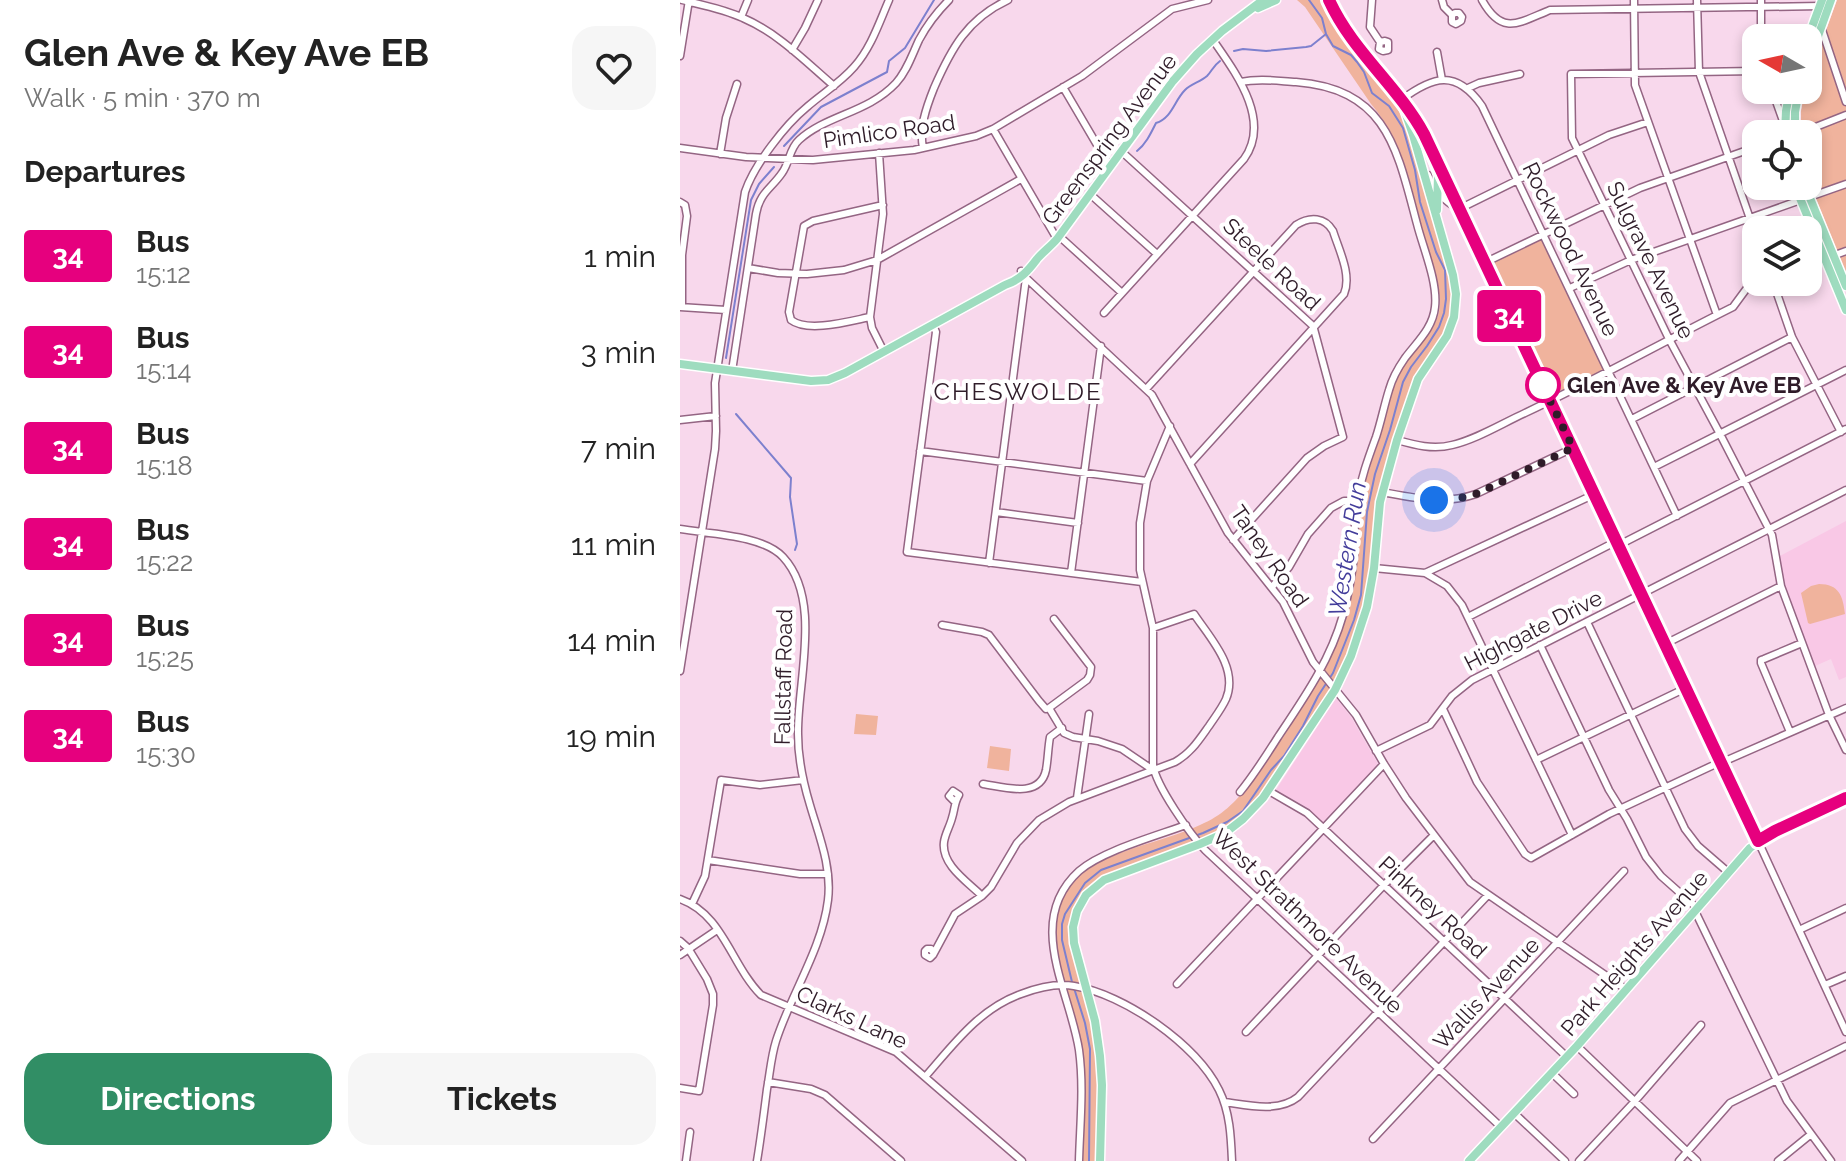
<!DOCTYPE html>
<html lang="en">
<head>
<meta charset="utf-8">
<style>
	:root { --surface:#fff; --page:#f6f6f6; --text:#222; --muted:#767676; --accent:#318e65 }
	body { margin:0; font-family:Raleway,sans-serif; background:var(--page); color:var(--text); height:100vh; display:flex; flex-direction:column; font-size:30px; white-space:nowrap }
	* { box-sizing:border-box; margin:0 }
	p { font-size:26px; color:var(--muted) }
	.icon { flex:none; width:44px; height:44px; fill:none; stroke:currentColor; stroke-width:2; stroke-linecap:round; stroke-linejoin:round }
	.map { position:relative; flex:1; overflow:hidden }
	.panel { display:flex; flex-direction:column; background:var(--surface); width:680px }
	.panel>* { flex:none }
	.badge { padding:0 16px; border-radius:6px; font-size:28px; line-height:52px }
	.needle { width:52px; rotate:279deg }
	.controls { position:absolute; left:1062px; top:24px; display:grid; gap:16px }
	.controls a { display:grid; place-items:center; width:80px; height:80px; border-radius:16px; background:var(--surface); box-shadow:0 4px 12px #0003; font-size:40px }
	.you { position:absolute; width:40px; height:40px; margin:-20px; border:6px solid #fff; border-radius:50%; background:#1a73e8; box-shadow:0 0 0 12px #1a73e833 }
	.map>.badge { position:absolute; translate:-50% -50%; box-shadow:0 0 0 4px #fff }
	h2 { padding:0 24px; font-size:30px; line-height:72px }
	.round { display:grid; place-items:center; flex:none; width:84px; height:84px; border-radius:24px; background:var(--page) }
	.summary { display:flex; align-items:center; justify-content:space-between; height:136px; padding:0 24px }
	h1 { font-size:38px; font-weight:700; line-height:60px }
	.primary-button { display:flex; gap:16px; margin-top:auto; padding:16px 24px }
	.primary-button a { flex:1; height:92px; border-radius:24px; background:var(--accent); color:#fff; font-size:32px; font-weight:700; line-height:92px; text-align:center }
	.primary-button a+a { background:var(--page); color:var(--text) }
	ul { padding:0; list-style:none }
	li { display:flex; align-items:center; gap:24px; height:96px; padding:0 24px }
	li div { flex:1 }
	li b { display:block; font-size:30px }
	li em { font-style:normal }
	li .badge { min-width:88px; font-weight:700; text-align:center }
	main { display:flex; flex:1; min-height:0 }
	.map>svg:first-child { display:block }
</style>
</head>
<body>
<main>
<section class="panel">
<div class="summary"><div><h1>Glen Ave &amp; Key Ave EB</h1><p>Walk · 5 min · 370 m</p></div><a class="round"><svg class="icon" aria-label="heart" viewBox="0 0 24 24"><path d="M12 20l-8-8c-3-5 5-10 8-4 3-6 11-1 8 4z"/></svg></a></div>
<h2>Departures</h2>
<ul>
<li><span class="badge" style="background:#e6007e;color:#fff">34</span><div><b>Bus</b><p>15:12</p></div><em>1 min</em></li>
<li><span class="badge" style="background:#e6007e;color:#fff">34</span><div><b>Bus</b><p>15:14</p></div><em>3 min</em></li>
<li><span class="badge" style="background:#e6007e;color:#fff">34</span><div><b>Bus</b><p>15:18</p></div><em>7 min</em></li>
<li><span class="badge" style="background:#e6007e;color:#fff">34</span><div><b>Bus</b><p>15:22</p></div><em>11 min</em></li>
<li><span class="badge" style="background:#e6007e;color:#fff">34</span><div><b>Bus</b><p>15:25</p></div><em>14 min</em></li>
<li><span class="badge" style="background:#e6007e;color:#fff">34</span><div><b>Bus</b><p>15:30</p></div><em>19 min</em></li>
</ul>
<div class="primary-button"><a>Directions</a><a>Tickets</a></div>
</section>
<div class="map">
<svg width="1166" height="1161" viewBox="0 0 1166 1161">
	<rect width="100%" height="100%" fill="#f8d8ec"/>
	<path fill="#f9c8e6" d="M1166,521V677L1159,680L1151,659L1135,666L1106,588L1098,557Z
		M656,698L671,717L698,764L643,822L628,808L596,790Z"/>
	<path fill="#f0b39d" d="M617,0H644C653,18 663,34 674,50C691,72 711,91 724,117L769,276L772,292L771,318L759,342L737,372L722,410L696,501L691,568L681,616L666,657L643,701L582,795L560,817L531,836L425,875L408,887L401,896L393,912L389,928V939L413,1032L416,1056L418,1077L417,1161H402L404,1077L401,1048L375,943C370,853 459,853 520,825C543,815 554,803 570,784C583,768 593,750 604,733C628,698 652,663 664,622C671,601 676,578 677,557C678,539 678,520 680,502C684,478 695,456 701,433C705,417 708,401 714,386C717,377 722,367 728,359C742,341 759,328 760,303C760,285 752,266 748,250C734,200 726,145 691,104L625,7Z
		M1157,0H1166V273L1128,179V134H1121V111L1125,90H1128V80Z
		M863,236L927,370L871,398L807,264Z
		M1139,584C1159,584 1163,596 1165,614L1130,624L1128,623L1121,593L1131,586Z
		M176,714L198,716L196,735L174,734Z
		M310,746L331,749L329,771L307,768Z"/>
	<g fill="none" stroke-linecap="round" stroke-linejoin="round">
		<path stroke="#7d80ce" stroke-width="2" d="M554,51L563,49L586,51L626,47L631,46L646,34
			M104,146L141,107L207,72L209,61L225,48L254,0
			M457,151C466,144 471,133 476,123C492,118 494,101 505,90C511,84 520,82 527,76C532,71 533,66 540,61
			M46,358L71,200L79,184L94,167
			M56,414L111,478L110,497L117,544L115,550
			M392,982L382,940V924L385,914L405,883L421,870L523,833L547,822L563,811L591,770L604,756L623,726L638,696L653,673L674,620L681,595L687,512L695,474L710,430L723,382L731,367L747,346L759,327L764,313L766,299L765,270L756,252L740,202L735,170L723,128L709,106L692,93L684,72L677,62L671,55L653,46L646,34L642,18L629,0
			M394,988L405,1023L410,1049L409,1161"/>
		<g stroke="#946583" stroke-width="9">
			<path id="minor" d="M2,0C22,5 44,9 63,18C98,33 126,62 154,86
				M692,0L690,27L700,42L699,49L703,51L708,50V42L705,41L700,42
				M762,0L764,7L772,15V22L776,24L781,21L782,17L779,13H775L772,15
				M802,0C822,36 838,23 870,10L1141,6
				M954,0L955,85L1037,315
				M1017,0L1019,72L1076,236
				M1081,0V38
				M61,17L68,0
				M1142,30L1166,102
				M112,50L125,28L138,0
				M757,52L762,80
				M0,56L9,0
				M1076,71L891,74L892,138L989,339L1040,434L1092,535L1101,586L1149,715L1166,750
				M383,87L430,167
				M788,88L799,83L840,74
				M1092,90L1103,121
				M721,100C753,76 776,69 802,106L997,516
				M313,129L377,239
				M1123,132L1166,115
				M0,148L66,157L133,160L234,150L296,136L313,129L402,76L492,9L528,0
				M243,148C239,128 246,108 254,88C271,49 287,19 328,0
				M441,151L632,325L634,329L663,437L644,446L627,458L553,540
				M199,153L203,214L190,317L192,328L204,352
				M40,154L46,118L57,84
				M756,159L1078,841L1166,1032
				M748,175C753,189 765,202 779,209
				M410,194L477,254
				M0,202L5,205L7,216L2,255V307
				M779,209L929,135L968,122
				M379,236L442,293
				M804,263L960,188L1076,147
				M1128,265L1166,251
				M68,268L98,273L127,274L164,270L197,260L341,179
				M341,271L346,278L472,395L548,533L603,602L633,662L676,715L704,764L726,798L790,882L947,990
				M1093,282L1112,337L1161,432
				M890,288L951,260L1166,184
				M0,307L46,310
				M424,313L564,159C592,120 555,72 533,40
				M190,317C170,321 128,333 111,320L109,312L124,226L133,221L203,205
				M253,325L256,332L227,552L462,582
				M52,371L76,214C80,192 91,189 102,173C110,162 109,149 119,140C146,115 188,113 216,83C227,71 232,55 239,40C247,25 257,12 269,0
				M467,388L616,225C630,216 645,217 653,231C659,250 672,275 664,294L510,464
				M952,419L1112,337
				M0,420L36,416
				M490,426L467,481L460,523V570L473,628V765C476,786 510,834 525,850L821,1127
				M717,440C735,445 753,450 772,445C797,439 821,424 845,413C915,380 983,342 1053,307L1067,288L1081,282
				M240,451L467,481
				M974,467L1166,370
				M702,492C735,498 764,505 796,494L893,448
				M316,512L398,523
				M0,529C29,534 83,535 103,557C143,600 117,682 118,734C118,758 123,782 130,805C139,836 152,867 148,900C142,949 111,994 96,1041C91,1057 90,1073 87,1089C84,1113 81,1137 77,1161
				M939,545L1166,429
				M309,563L346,278
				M694,568L745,573L915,494
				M391,573L421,346
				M745,573L767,586L782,605L892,835
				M592,587L609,567L628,534L651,508L664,501H677
				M788,617L937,541
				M907,622L1005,829L1018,846L1048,872
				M262,625L302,632L309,635L359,701L366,709L369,708L384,733L393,737L418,741L442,749L473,770
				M985,644L1101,586
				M860,645L929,790L947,819L966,857L981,876L1017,908
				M0,671L35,449L36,431L35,383L65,192C74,165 105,125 127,107C143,93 160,83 174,67C191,48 199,23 209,0
				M369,708L407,680L410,675L411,667L374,619
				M763,709L797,782L845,854L851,858
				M1110,732L1081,663V660L1084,659L1122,643
				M696,751L750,725L772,696L792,680L1166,490
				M856,760L1006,688
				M303,784C324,787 360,799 366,770C368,759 368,748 370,737L382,728
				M589,791L627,813L887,1057
				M560,792C574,775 586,756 598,737C624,698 650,661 663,615C668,596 672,575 674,555C675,537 674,519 677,501C681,478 688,459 696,437C701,422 704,406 709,390C712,379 718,368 725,358C737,342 753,328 755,307C758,282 743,248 737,224C717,149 707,89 616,82C598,81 579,78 561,82
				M397,798L409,714
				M274,801L269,796L273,791L279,795C274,803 275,809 272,818C270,826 265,834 264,842C261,865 288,882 302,896
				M851,858L929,814L1038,763L1045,761L1166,708
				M28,860L120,874H148
				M0,899C43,914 51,965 81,995L216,1052L342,1161
				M12,904L25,876L41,780L80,785L123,780
				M1015,911L1107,1101L1151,1161
				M1119,930L1166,908
				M0,941L8,948L27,979L33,994V1005L19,1091L0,1088
				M253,952L251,949H247L245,951V955L250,958L253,955L275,914L302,896L311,887L337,843L359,820L389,802L495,762C511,753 519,740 529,726C535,717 542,708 546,699C559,668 530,638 514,614L473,628
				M0,955L37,930
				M497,984L704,764
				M1145,985L1166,976
				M566,1032L704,885L754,835
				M897,1046L1017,1161
				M872,1073L894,1094
				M245,1077C273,1045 299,1009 341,994C357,988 377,983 394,986C444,994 516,1044 539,1090C550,1112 551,1137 552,1161
				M88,1082L131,1089L145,1095L221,1161
				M544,1102C567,1105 598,1113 618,1097L808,895
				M834,1113L885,1161
				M693,1139L944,871
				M6,1161L10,1132
				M399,1161C400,1124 404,1087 399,1050C390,991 344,921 399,871C422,851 476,836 506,825
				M899,1161L955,1101L1021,1025
				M999,1161L1050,1103L1166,1046
				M1098,1161L1130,1135"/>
		</g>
		<g stroke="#fff" stroke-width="11">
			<path id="major" d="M649,0L659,21L671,39L729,108L744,134L758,175L757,210
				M578,8L596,0
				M1128,38L1142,0
				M1128,64L1151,0
				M1105,134L1106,111L1110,90
				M1115,134V112L1119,90
				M1115,186L1166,310
				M1125,186L1166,286
				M0,364L131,381L148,380L165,373L325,285C340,280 348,271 357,259C363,252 371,246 377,239L493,81L517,54L542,31L583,0
				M420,1161L422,1085L420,1056L415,1021L394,943L393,927L397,911L406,895L424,880L520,844L545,833L563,819L583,798L655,690L671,656L687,607L694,568L700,502L717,440L738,379L767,336L774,317L776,294L773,275L733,135L721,100
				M789,1161L897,1046L1070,848L1095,831L1166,798"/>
		</g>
		<use href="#minor" stroke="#fff" stroke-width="6"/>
		<use href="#major" stroke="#9edcbf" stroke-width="8"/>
	</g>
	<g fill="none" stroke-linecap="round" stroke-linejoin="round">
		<g stroke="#fff" stroke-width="18">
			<path id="line" d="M649,0C672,51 718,86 744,134L1078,841L1095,831L1166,798"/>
		</g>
		<use href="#line" stroke="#e6007e" stroke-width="12"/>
		<path stroke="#2f1c29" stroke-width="8" stroke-dasharray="0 14.4" d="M754,500H772L796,494L893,448L862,384L863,385"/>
	</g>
	<circle fill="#fff" stroke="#e6007e" stroke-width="4" cx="863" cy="385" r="16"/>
	<g text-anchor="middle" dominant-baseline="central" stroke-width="8" stroke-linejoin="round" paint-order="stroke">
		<g font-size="22" fill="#2f1c29" stroke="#fff">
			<text transform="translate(209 131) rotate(-8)">Pimlico Road</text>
			<text transform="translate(429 139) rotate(-53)">Greenspring Avenue</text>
			<text transform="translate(891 249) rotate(64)">Rockwood Avenue</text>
			<text transform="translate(971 260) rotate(64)">Sulgrave Avenue</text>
			<text transform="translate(592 264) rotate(43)">Steele Road</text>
			<text transform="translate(590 556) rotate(55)">Taney Road</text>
			<text transform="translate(853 630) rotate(-27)">Highgate Drive</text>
			<text transform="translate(103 677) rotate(-89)">Fallstaff Road</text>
			<text transform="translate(753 907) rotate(43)">Pinkney Road</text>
			<text transform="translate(628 921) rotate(44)">West Strathmore Avenue</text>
			<text transform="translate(954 953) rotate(-49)">Park Heights Avenue</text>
			<text transform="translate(806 993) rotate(-47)">Wallis Avenue</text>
			<text transform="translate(172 1017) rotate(25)">Clarks Lane</text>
		</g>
		<g font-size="22" font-weight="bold" fill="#2f1c29" stroke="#fff" text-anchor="start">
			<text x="887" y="385">Glen Ave &amp; Key Ave EB</text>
		</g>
		<g font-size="24" letter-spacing="2" fill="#2f1c29" stroke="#fff">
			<text x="338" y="391">CHESWOLDE</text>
		</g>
		<g font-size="24" font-style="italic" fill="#433d9b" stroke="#fff">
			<text transform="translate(667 549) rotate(-81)">Western Run</text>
		</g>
	</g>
</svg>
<div class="controls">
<a><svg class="needle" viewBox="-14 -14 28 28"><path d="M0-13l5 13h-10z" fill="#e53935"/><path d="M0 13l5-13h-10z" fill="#767676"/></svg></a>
<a><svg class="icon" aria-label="locate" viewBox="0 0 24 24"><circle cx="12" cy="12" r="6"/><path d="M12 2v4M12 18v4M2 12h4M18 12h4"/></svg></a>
<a><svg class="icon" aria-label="layers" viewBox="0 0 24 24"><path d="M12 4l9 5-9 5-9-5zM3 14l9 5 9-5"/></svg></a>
</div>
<div class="you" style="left:754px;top:500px"></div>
<b class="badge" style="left:829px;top:316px;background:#e6007e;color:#fff">34</b>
</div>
</main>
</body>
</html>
